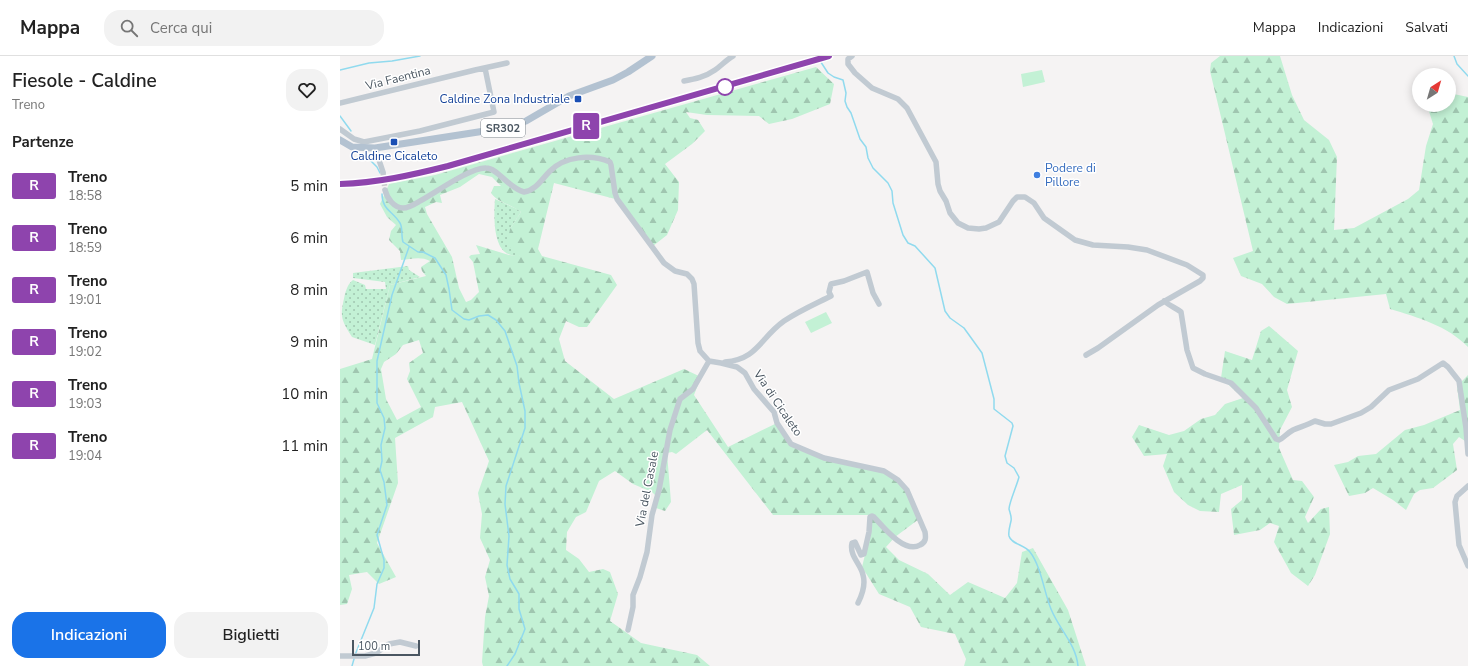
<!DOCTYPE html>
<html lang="it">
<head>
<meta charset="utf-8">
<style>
	:root { --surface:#fff; --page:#f2f2f2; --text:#222; --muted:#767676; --line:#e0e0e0; --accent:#1a73e8 }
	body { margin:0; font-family:"Nunito Sans",sans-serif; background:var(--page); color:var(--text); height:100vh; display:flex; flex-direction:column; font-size:15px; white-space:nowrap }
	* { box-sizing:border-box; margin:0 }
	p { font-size:13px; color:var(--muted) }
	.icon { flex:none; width:22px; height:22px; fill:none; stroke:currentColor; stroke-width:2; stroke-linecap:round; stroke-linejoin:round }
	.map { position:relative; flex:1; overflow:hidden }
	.drawer { display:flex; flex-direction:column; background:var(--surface); width:340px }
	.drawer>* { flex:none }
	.badge { padding:0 8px; border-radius:3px; font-size:14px; line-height:26px }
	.needle { width:26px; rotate:37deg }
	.fabs { position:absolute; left:1072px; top:12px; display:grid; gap:8px }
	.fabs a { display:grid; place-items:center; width:44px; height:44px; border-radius:50%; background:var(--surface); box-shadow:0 2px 10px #0003; font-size:20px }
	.scale { position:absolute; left:12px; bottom:10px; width:68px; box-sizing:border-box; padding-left:4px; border:2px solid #4a5661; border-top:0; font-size:11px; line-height:14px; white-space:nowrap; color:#4a5661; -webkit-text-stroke:3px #fff; paint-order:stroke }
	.map>.badge { position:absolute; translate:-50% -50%; box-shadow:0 0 0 2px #fff }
	h2 { padding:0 12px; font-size:15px; line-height:36px }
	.round { display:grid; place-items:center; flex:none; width:42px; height:42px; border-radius:16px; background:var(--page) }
	.headline { display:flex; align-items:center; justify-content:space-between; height:68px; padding:0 12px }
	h1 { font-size:19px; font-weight:600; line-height:30px }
	.cta { display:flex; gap:8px; margin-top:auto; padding:8px 12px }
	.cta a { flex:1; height:46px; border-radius:16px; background:var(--accent); color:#fff; font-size:16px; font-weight:600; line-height:46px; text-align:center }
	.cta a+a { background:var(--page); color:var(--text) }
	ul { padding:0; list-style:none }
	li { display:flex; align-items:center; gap:12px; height:52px; padding:0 12px }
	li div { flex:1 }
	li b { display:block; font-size:15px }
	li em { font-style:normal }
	li .badge { min-width:44px; font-weight:700; text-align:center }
	header { display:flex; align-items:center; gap:24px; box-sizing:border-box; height:56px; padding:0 20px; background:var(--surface); border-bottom:1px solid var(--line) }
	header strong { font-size:19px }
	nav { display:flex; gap:22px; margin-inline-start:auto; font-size:14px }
	.search { width:280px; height:36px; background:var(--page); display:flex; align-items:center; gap:10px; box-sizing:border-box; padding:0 14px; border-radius:16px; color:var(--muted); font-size:15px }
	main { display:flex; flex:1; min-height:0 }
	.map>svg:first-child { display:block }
</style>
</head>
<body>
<header>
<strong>Mappa</strong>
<div class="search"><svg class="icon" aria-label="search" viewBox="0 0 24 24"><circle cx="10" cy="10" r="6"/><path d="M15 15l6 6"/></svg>Cerca qui</div>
<nav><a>Mappa</a><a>Indicazioni</a><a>Salvati</a></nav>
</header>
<main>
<section class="drawer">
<div class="headline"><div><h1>Fiesole - Caldine</h1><p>Treno</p></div><a class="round"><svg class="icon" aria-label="heart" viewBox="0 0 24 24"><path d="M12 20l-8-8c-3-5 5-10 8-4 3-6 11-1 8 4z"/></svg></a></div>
<h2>Partenze</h2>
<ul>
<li><span class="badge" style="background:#8e44ad;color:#fff">R</span><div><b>Treno</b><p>18:58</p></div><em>5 min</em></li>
<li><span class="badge" style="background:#8e44ad;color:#fff">R</span><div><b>Treno</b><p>18:59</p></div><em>6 min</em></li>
<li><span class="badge" style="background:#8e44ad;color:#fff">R</span><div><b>Treno</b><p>19:01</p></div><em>8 min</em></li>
<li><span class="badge" style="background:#8e44ad;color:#fff">R</span><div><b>Treno</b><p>19:02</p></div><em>9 min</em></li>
<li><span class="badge" style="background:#8e44ad;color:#fff">R</span><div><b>Treno</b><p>19:03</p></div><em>10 min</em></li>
<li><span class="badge" style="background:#8e44ad;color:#fff">R</span><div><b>Treno</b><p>19:04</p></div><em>11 min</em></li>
</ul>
<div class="cta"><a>Indicazioni</a><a>Biglietti</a></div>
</section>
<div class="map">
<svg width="1128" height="610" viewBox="0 0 1128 610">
	<defs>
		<pattern id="grass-dots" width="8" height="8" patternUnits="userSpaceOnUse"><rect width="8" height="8" fill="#c3f1d5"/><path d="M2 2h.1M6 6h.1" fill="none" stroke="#a0c6b0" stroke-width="1.8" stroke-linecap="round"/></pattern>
		<pattern id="forest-firs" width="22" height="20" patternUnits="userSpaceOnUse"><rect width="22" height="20" fill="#c3f1d5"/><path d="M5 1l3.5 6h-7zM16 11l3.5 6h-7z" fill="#a0c6b0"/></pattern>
	</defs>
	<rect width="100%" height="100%" fill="#f5f3f3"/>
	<path fill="url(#grass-dots)" d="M155,143L177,153L181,156L170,173L180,200C177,200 174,200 171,199C152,195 154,157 155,143Z
		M68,210L69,214L80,221L50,229L35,289L12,281C0,262 0,260 5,238C7,232 8,228 13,224L25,229L26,233H46L45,226L13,222V217Z"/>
	<path fill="url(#forest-firs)" fill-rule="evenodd" d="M880,0H940L952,39L964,64L989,84L997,101L994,174L1014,172L1068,143L1079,134L1086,90L1093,68L1087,49H1109V37L1128,41V291C1108,270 1077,261 1050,253L1046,238L947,248L934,241L922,228L901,220L893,202L913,195L870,15L871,7Z
		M476,11L494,28L490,48L452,63L429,68L419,60L367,59L346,56L350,62L358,64L365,75L352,88L325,108L339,126L338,154L327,179L313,190L279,144L214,127L198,193L202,200L271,219L277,229L247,271H239L226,265L219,283L225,305L274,343L344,313L361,321L354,339L388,391L437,367L451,388L484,402L544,415L567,434L579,463L555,481L546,491L559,504L588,518L610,539L628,526L665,542L677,527L682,496L693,492L728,554L746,610H624L626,603L615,578L581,571L570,551L539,538L522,511L532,470L529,459H433L367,374L336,398L332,396L327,397L331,446L325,455L316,452V440L312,436L293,428L275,415L259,425L246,456L236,461L227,476L226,494L239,503L249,516L263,513L270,516L278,538L270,565L301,587L357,599L370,610H143L142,606L145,561L149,540L145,521L150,504L140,482L142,458L138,437L149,405L122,346L95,351L93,361L55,382L58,427L37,487L56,521L39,528L27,516L9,519L12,533L7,548L0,549V313L32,303L50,229L86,220L82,215L81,211L90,205C81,200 71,203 61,204L60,195L49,184L51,175L56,169L47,161L40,148L49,128L95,119ZM139,118L152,121L161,130H154L151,137C158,147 171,148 181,156L170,173L167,188L180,200L169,199L136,189L140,198L131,199L129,201L133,206L139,236L131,244L126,246L119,232L112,201L87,158L85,151L96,146L102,147L100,139L120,131ZM79,284L83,297L69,307L70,315L67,323L81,351L57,364L46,343L41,313L44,306L56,298L63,289Z
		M929,270L958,295L947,334L952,351L940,374L939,392L953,424L962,425L974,441L965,461L968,467L981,453L989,451L990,478L975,519L968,530L951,517L934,486L939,470L930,467L920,474L894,479L891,453L902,444V429L881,438L879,456L860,455L848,449L834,436L823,410L827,398L804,400L792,381L799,369L829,379L844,375L861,363L875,359L885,348L903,342L881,322L885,295L912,304L921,275Z
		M1128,319V387L1119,381L1113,388L1117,414L1093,432L1080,434L1074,438L1066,454L1053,444L1033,432L1025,437L1009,440L994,409L1008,406L1018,400L1036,398L1065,374L1084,369L1120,354L1117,330Z"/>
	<path fill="#c3f1d5" d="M702,14L705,26L683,31L681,18Z
		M486,256L492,267L471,277L465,266Z"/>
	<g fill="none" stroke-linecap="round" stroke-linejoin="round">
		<path stroke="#90daee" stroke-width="1.5" d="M477,0L488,17L494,21L503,24L506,37L505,45L507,51L511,57L520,83L526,91L528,102L533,112L548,127L552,135L553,147L563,179L568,187L575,190L595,212L605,255L610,262L624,272L642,297L654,343V353L672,367L673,370L665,400L667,407L674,412L679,421C677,429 669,447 669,453C670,457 672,461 671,465C670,470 668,475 669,480C671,488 685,489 690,496C701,510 704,536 711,553C719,573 736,588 738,610
			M1114,0L1117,8L1128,20
			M0,14L29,7L52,5L80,0
			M0,60L11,75
			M24,98L37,111L40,117
			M42,138C42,154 53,155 60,167C63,172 61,180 63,186L78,196H83L95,202L106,219L109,233L112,254L124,263L129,264L139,260L148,259L156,264L165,275L177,310L179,327L185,355V372L166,430L165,448L169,480L167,509L170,523L179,538V553L185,573L175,598L167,610
			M15,599L34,552L37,528L44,512V504L37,479L47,449L44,426L40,414L42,405L41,389L45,372L44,362L37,347V305L52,239L69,191
			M12,610L14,603"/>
		<path stroke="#caccce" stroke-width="5.5" stroke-dasharray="5.5 3" stroke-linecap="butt" d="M43,116L45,134"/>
		<path stroke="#c1cad2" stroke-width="5.5" d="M512,0L508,3V8L515,17L532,32L558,43L567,52L596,106L598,128L600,135L606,145L610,157L618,167L628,172L639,173L646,172L659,166L673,145L677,141H685L694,147L704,162L735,184L753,189L788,191L807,194L847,209L863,219V222L860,225L818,249L758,292L746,299
			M344,25C355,23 365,21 375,14C381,10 386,4 393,0
			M0,47L135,14L167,7
			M0,73L14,83L24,86L80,75L154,56L145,12
			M35,92L43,116
			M45,134C47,142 54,152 63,152C69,152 75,148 80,145C95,137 131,111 146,112C158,112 168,132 184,136C196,134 202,123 210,115C225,100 251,98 270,106L271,109L275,137L277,143L324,207L335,215L347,218L352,223L354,228L358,287L360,295L369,305L381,307L397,311L405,317L414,333L434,356L437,367L451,388L484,402L544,415L558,424L567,434L585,476C586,482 586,486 580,489C565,498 544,472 534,461L532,460L530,461L529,476L524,498L521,499L515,486L512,487C509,500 521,508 523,519C526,529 522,539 518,547
			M824,245C830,250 836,252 841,256L847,294L853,312L865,318L891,327L916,352L936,383L939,384C944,382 947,377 953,374C960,371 967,369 975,365L985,368H991L1021,357L1031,351L1049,334L1078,323L1103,307L1108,311L1119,325L1126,372L1128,398
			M385,306C418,303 420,282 444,265C459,255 475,248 491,240L489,236L491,228L504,225L527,216L533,237L539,248
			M1128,430L1117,440L1115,446L1119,489L1128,510
			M288,574L293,551V539L300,521L307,496L312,459L319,434L330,374L340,343L353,333L369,305
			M0,600H25L36,597L49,588L60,586L76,590"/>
		<path stroke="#b3c2d1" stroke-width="7" d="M0,84L12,91L35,92L164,72L186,65L229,40L273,24L288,16L312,0"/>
		<path stroke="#b5b8bd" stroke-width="1.5" d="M0,128C37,127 72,119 108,110L489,0"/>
	</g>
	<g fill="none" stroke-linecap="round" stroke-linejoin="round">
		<g stroke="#fff" stroke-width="9">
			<path id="line" d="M0,128C37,127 72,119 108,110L489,0"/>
		</g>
		<use href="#line" stroke="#8e44ad" stroke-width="6"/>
	</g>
	<circle fill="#fff" stroke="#8e44ad" stroke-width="2" cx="385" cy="31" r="8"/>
	<g fill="#1a4fb4" stroke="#fff" stroke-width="1.5">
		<rect x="234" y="39" width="8" height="8" rx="2"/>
		<rect x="50" y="82" width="8" height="8" rx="2"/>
	</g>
	<circle fill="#3f7fe0" stroke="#fff" stroke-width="1.5" cx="697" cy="119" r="4"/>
	<g text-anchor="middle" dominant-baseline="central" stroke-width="3" stroke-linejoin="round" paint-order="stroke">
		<rect fill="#fff" stroke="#808990" stroke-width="1" x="141" y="63" width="44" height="18" rx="3"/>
		<g font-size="11" font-weight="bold" fill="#4a5661">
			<text x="163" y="72">SR302</text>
		</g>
		<g font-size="12" fill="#4a5661" stroke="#fff">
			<text transform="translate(58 22) rotate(-14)">Via Faentina</text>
			<text transform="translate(438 347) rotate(56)">Via di Cicaleto</text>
			<text transform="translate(307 433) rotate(-79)">Via del Casale</text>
		</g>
		<g font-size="12" fill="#164399" stroke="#fff" text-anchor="end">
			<text x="230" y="43">Caldine Zona Industriale</text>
			<text x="54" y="100" text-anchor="middle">Caldine Cicaleto</text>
		</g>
		<g font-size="12" fill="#366cbe" stroke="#fff" text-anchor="start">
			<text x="705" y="112">Podere di<tspan x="705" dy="14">Pillore</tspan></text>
		</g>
	</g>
</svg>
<div class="fabs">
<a><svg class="needle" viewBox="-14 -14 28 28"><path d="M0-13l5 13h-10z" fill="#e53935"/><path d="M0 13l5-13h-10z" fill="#767676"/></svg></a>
</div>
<div class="scale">100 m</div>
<b class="badge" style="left:246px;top:70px;background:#8e44ad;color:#fff">R</b>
</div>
</main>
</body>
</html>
